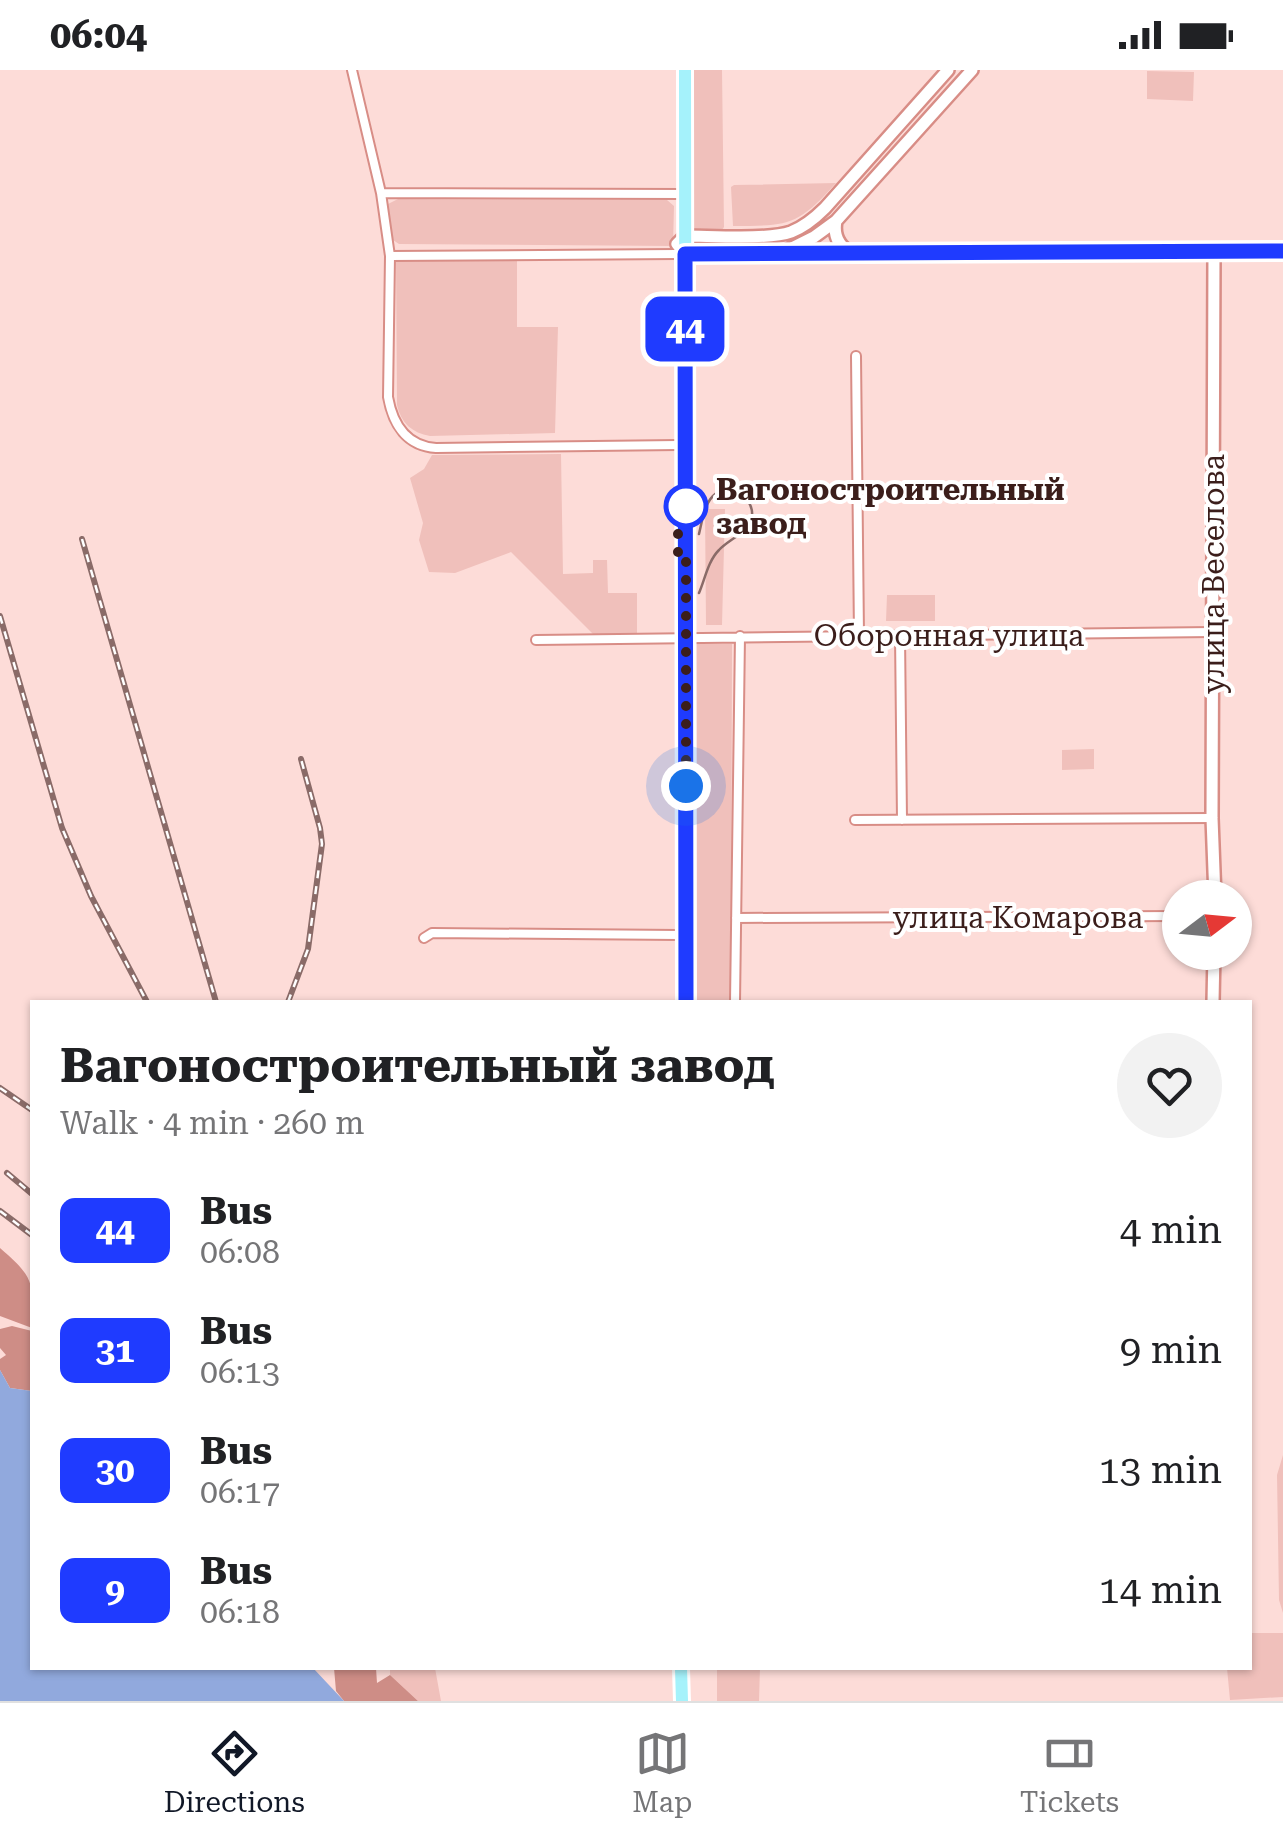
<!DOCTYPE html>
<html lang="en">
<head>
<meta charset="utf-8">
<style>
	:root { --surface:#fff; --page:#f2f2f2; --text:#202124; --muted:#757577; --line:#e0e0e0; --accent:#111827 }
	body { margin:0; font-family:"Roboto Serif",serif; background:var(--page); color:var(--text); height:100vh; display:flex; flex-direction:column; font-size:38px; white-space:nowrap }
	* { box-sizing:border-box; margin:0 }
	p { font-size:32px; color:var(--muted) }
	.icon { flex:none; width:55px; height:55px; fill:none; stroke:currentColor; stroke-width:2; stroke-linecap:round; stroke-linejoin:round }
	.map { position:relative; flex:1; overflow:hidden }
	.side { position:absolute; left:30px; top:930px; width:1222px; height:670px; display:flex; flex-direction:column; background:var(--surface); border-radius:0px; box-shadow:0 2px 8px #0004 }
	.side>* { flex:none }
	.badge { padding:0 20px; border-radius:15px; font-size:35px; line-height:65px }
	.needle { width:65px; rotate:74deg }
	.controls { position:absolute; left:1162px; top:810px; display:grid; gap:20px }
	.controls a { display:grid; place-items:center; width:90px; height:90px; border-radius:50%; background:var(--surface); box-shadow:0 2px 8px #0004; font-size:50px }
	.you { position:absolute; width:50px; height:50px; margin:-25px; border:8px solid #fff; border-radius:50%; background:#1a73e8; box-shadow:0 0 0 15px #1a73e833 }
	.map>.badge { position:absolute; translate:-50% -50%; box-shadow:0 0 0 5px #fff }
	.round { display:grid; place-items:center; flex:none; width:105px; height:105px; border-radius:52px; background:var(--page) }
	.summary { display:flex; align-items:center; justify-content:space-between; height:170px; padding:0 30px }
	h1 { font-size:48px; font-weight:700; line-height:75px }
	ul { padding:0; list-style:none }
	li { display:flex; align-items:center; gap:30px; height:120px; padding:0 30px }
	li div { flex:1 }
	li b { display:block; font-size:38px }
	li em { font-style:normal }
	li .badge { min-width:110px; font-weight:700; text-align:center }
	.status { display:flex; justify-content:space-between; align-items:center; height:70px; padding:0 50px; background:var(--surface); direction:ltr }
	.status svg { height:28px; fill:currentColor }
	.tab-bar { display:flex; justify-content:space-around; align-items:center; height:140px; border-top:2px solid var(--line); background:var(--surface); font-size:28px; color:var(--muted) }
	.tab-bar a { display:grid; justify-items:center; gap:5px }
	.tab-bar .active { color:var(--accent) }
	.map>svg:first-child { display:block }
</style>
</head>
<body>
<div class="status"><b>06:04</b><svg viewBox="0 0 49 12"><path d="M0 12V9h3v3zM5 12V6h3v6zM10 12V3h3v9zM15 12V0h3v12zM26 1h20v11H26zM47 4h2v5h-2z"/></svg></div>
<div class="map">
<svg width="1283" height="1631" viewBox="0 0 1283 1631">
	<rect width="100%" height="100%" fill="#fddcd8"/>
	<path fill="#f0c0bb" d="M691,0H722L724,157L722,160L692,158Z
		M1147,1L1194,2L1193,31L1147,29Z
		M836,113C798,156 788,156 733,156L731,117L734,115Z
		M398,129L667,130L674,136L673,176L399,174L393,170L388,134Z
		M396,190L517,191V257H558L555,363L430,366C412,363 401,353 397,335Z
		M561,384L563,504L593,503V490H607L608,523H637V564L596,567L511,482L455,503L429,502L419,470L423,453L410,408L424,399L432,385Z
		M705,439H725L722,555H706Z
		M887,525H935V551H886Z
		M693,574H732L731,932H693Z
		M1094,679V699L1062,700V680Z
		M1283,1385V1543L1279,1530L1277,1405Z
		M1250,1563H1283V1627L1230,1630L1227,1598H1250Z
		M390,1598H435L441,1631H418L390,1605Z
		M717,1598H760L759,1631H717Z"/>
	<path fill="#ce8d86" d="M0,1178C36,1209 33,1213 32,1258L0,1246Z
		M12,1256L32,1261V1321L10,1318L0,1300V1289L6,1285L0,1278V1259Z
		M334,1598H376L377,1613L390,1605L418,1631H344L336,1621Z"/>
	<path fill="#91a9dd" d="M0,1300L10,1318L32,1321V1598H313L344,1631H0Z"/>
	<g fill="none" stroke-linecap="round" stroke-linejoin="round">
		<g stroke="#d88d86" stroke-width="12">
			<path id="street" d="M352,0L381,123L390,186L388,327C393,355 407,376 436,378L678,375
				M381,123L685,124
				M390,186L677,184
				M856,286L859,565
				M900,565L902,750
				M536,570L1213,562
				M855,750L1212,748
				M736,848L1180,846
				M424,868L432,863L679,865
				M735,932L740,566"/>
		</g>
		<g stroke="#d88d86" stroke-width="16">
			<path id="secondary" d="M948,0L825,138C815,148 804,157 791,162C768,170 712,166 685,166L677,174L685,184L1283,181
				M836,151C833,166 839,177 853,184
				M786,181L814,167L836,151L972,0
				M1214,181L1212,748L1215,828
				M1213,932L1214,882"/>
		</g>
		<g stroke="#fff" stroke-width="18">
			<path id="primary" d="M685,0L686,932
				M681,1598L682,1631"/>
		</g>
		<use href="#street" stroke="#fff" stroke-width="8"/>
		<use href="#secondary" stroke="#fff" stroke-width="11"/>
		<use href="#primary" stroke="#a5f2fb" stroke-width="12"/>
		<path stroke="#8a6b68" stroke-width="2.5" d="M699,464C702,452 704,435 713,426C728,411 754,426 752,446C750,462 729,469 719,480C708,491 705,509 699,523"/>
		<g stroke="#8a6b68" stroke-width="6">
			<path id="rail" d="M82,469L216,932
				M0,546L62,758L91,826L147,932
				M288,932L308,879L322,774L320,758L301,689
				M0,1018L32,1040
				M7,1103L32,1124
				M0,1141L32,1165"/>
		</g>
		<use href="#rail" stroke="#fff" stroke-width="2.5" stroke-dasharray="8" stroke-linecap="butt"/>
	</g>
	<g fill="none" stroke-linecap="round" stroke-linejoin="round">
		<g stroke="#fff" stroke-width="22">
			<path id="line" d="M686,932L685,184L1283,181"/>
		</g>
		<use href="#line" stroke="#1f3bff" stroke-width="15"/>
		<path stroke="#3b1e1b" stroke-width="10" stroke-dasharray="0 18" d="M686,436H678V482H686V716"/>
	</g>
	<circle fill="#fff" stroke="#1f3bff" stroke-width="5" cx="686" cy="436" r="20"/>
	<g text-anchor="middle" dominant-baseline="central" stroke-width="8" stroke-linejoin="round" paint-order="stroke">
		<g font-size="30" font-weight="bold" fill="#3b1e1b" stroke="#fff" text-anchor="start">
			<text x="716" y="419">Вагоностроительный<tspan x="716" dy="34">завод</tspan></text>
		</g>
		<g font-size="30" fill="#3b1e1b" stroke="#fff">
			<text transform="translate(1213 504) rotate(-90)">улица Веселова</text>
			<text x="949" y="565">Оборонная улица</text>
			<text x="1018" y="847">улица Комарова</text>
		</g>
	</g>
</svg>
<div class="controls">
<a><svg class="needle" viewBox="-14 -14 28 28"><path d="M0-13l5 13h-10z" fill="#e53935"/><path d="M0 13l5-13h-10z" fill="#757577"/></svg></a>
</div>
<div class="you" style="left:686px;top:716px"></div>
<b class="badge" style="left:685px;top:259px;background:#1f3bff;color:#fff">44</b>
<section class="side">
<div class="summary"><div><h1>Вагоностроительный завод</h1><p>Walk · 4 min · 260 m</p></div><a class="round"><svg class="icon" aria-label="heart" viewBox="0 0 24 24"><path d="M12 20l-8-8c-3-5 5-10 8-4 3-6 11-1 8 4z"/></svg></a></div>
<ul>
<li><span class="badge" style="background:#1f3bff;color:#fff">44</span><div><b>Bus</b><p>06:08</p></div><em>4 min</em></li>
<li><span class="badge" style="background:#1f3bff;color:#fff">31</span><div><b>Bus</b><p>06:13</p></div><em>9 min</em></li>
<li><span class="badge" style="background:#1f3bff;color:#fff">30</span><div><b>Bus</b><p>06:17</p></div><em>13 min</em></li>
<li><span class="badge" style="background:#1f3bff;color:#fff">9</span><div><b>Bus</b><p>06:18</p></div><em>14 min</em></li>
</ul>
</section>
</div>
<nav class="tab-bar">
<a class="active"><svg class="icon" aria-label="directions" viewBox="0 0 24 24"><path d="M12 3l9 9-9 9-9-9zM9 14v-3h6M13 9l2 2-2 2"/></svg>Directions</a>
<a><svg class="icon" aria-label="map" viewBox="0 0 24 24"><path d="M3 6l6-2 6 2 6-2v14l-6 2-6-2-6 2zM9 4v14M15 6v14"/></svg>Map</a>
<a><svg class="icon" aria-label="tickets" viewBox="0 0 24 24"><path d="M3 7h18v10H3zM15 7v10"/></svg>Tickets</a>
</nav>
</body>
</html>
